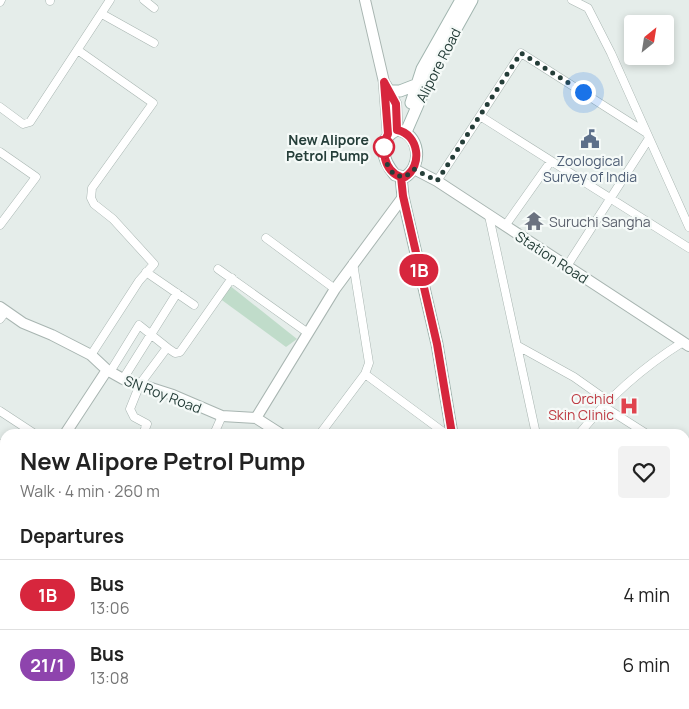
<!DOCTYPE html>
<html lang="en">
<head>
<meta charset="utf-8">
<style>
	:root { --surface:#fff; --page:#f2f2f2; --text:#222; --muted:#767676; --line:#e0e0e0 }
	body { margin:0; font-family:Manrope,sans-serif; background:var(--page); color:var(--text); height:100vh; display:flex; flex-direction:column; font-size:19px; white-space:nowrap }
	* { box-sizing:border-box; margin:0 }
	p { font-size:16px; color:var(--muted) }
	.icon { flex:none; width:28px; height:28px; fill:none; stroke:currentColor; stroke-width:2; stroke-linecap:round; stroke-linejoin:round }
	.map { position:relative; flex:1; overflow:hidden }
	.details { position:absolute; left:0px; top:429px; width:690px; height:281px; display:flex; flex-direction:column; background:var(--surface); border-radius:15px 15px 0 0; box-shadow:0 2px 8px #0003 }
	.details>* { flex:none }
	.badge { padding:0 10px; border-radius:16px; font-size:18px; line-height:32px }
	.needle { width:32px; rotate:30deg }
	.tools { position:absolute; left:624px; top:15px; display:grid; gap:10px }
	.tools a { display:grid; place-items:center; width:50px; height:50px; border-radius:5px; background:var(--surface); box-shadow:0 2px 8px #0003; font-size:25px }
	.you { position:absolute; width:25px; height:25px; margin:-12px; border:4px solid #fff; border-radius:50%; background:#1a73e8; box-shadow:0 0 0 8px #1a73e833 }
	.map>.badge { position:absolute; translate:-50% -50%; box-shadow:0 0 0 2px #fff }
	h2 { padding:0 20px; font-size:19px; line-height:45px }
	.round { display:grid; place-items:center; flex:none; width:52px; height:52px; border-radius:5px; background:var(--page) }
	.headline { display:flex; align-items:center; justify-content:space-between; height:85px; padding:0 20px }
	h1 { font-size:24px; font-weight:700; line-height:38px }
	ul { padding:0; list-style:none }
	li { display:flex; align-items:center; gap:15px; height:70px; padding:0 20px; border-top:1px solid var(--line) }
	li div { flex:1 }
	li b { display:block; font-size:19px }
	li em { font-style:normal }
	li .badge { min-width:55px; font-weight:700; text-align:center }
	.map>svg:first-child { display:block }
</style>
</head>
<body>
<div class="map">
<svg width="689" height="709" viewBox="0 0 689 709">
	<rect width="100%" height="100%" fill="#e5edea"/>
	<path fill="#c0dcca" d="M229,285L297,339L286,347L219,298Z"/>
	<g fill="none" stroke-linecap="round" stroke-linejoin="round">
		<g stroke="#a8b5b1" stroke-width="9">
			<path id="minor" d="M144,0L154,8
				M572,0L588,8L611,53L689,227
				M50,1V0
				M0,2L1,0
				M102,14L154,43
				M79,51L153,103L92,188L91,198L94,204L113,219L154,264L139,281L91,355
				M0,107L23,124L30,122L110,0
				M480,116L521,53L645,132
				M0,152L36,177L0,225
				M437,181L480,116L689,248
				M489,216L536,434
				M505,226L551,161
				M266,238L335,289
				M567,266L648,140
				M218,269L308,333
				M146,272L194,305
				M0,319L6,311
				M518,346L574,377L608,401
				M110,372L139,325L169,349
				M365,374L446,434
				M123,379L177,293
				M603,406L647,434
				M0,411L35,434
				M143,434L147,424L134,417L130,409L140,384L166,349H169L175,353L180,352L232,278
				M214,434L222,416
				M320,434L365,374L369,363L353,263
				M579,434C609,397 643,367 683,342
				M0,444L5,447
				M685,458L689,461
				M0,464L5,466
				M685,549L689,551
				M685,582L689,575
				M685,633L689,636
				M685,679L689,690
				M622,705L624,709
				M83,709L84,705
				M258,709L261,705
				M286,709L288,705
				M341,709L342,705
				M460,709L463,705"/>
		</g>
		<g stroke="#a8b5b1" stroke-width="12">
			<path id="tertiary" d="M365,0L384,82L388,134
				M386,85L396,104L397,130
				M414,169L437,181L689,346
				M0,307L23,323L52,335L91,355L107,370L123,379L173,395L222,416L256,418L281,434
				M256,418L335,289L403,197
				M65,434L107,370
				M0,538L5,529"/>
		</g>
		<g stroke="#a1b5af" stroke-width="13">
			<path id="secondary" d="M389,91H400L418,84
				M411,103L422,69L461,0
				M397,130C420,133 423,166 405,177L395,175C382,159 376,140 397,130Z
				M406,132L433,70L472,0
				M401,177L403,197L437,344L452,434
				M541,705L542,709"/>
		</g>
		<use href="#minor" stroke="#fff" stroke-width="8"/>
		<use href="#tertiary" stroke="#fff" stroke-width="10"/>
		<use href="#secondary" stroke="#fff" stroke-width="11"/>
	</g>
	<g fill="none" stroke-linecap="round" stroke-linejoin="round">
		<g stroke="#fff" stroke-width="11">
			<path id="line" d="M405,177C423,166 419,134 397,130L396,104L384,82L388,134C380,149 384,171 401,177L403,196L437,344L452,434"/>
		</g>
		<use href="#line" stroke="#d7263d" stroke-width="8"/>
		<path stroke="#253e39" stroke-width="5" stroke-dasharray="0 9" d="M384,147L387,164L394,175L405,177L414,169L437,181L521,53L583,92"/>
	</g>
	<defs>
		<g id="civic-bare" transform="scale(1.5)"><path d="M-.6-6.5H3V-4.5H.6V-3L4-1V1h2V6H-6V1h2V-1L-.6-3ZM-1.2 2.5V6h2.4V2.5Z" fill="#5c6f8a" stroke="#f5faf8" stroke-width="2.5" paint-order="stroke"/></g>
		<g id="temple-bare" transform="scale(1.5)"><path d="M0-6L5-2H3V0L6.5 2.5H4V6H1.5V3h-3V6H-4V2.5H-6.5L-3 0V-2H-5Z" fill="#6b7280" stroke="#f5faf8" stroke-width="2.5" paint-order="stroke"/></g>
		<g id="hospital-bare" transform="scale(1.5)"><path d="M-5-5h3v3.5h4V-5h3V5h-3V1.5h-4V5h-3Z" fill="#e0444e" stroke="#f5faf8" stroke-width="2.5" paint-order="stroke"/></g>
	</defs>
	<g fill-rule="evenodd">
		<use href="#civic-bare" x="590" y="139"/>
		<use href="#temple-bare" x="534" y="221"/>
		<use href="#hospital-bare" x="629" y="406"/>
	</g>
	<circle fill="#fff" stroke="#d7263d" stroke-width="2.5" cx="384" cy="147" r="10"/>
	<g text-anchor="middle" dominant-baseline="central" stroke-width="4.5" stroke-linejoin="round" paint-order="stroke">
		<g font-size="14" fill="#253e39" stroke="#f5faf8">
			<text transform="translate(438 65) rotate(-63)">Alipore Road</text>
			<text transform="translate(552 257) rotate(33)">Station Road</text>
			<text transform="translate(163 394) rotate(21)">SN Roy Road</text>
		</g>
		<g font-size="14" font-weight="bold" fill="#253e39" stroke="#f5faf8" text-anchor="end">
			<text x="369" y="139">New Alipore<tspan x="369" dy="16">Petrol Pump</tspan></text>
		</g>
		<g font-size="14" fill="#4e5e75" stroke="#f5faf8">
			<text x="590" y="160">Zoological<tspan x="590" dy="16">Survey of India</tspan></text>
		</g>
		<g font-size="14" fill="#5b616d" stroke="#f5faf8" text-anchor="start">
			<text x="549" y="221">Suruchi Sangha</text>
		</g>
		<g font-size="14" fill="#be3a42" stroke="#f5faf8" text-anchor="end">
			<text x="614" y="398">Orchid<tspan x="614" dy="16">Skin Clinic</tspan></text>
		</g>
	</g>
</svg>
<div class="tools">
<a><svg class="needle" viewBox="-14 -14 28 28"><path d="M0-13l5 13h-10z" fill="#e53935"/><path d="M0 13l5-13h-10z" fill="#767676"/></svg></a>
</div>
<div class="you" style="left:583px;top:92px"></div>
<b class="badge" style="left:419px;top:270px;background:#d7263d;color:#fff">1B</b>
<section class="details">
<div class="headline"><div><h1>New Alipore Petrol Pump</h1><p>Walk · 4 min · 260 m</p></div><a class="round"><svg class="icon" aria-label="heart" viewBox="0 0 24 24"><path d="M12 20l-8-8c-3-5 5-10 8-4 3-6 11-1 8 4z"/></svg></a></div>
<h2>Departures</h2>
<ul>
<li><span class="badge" style="background:#d7263d;color:#fff">1B</span><div><b>Bus</b><p>13:06</p></div><em>4 min</em></li>
<li><span class="badge" style="background:#8e44ad;color:#fff">21/1</span><div><b>Bus</b><p>13:08</p></div><em>6 min</em></li>
</ul>
</section>
</div>
</body>
</html>
